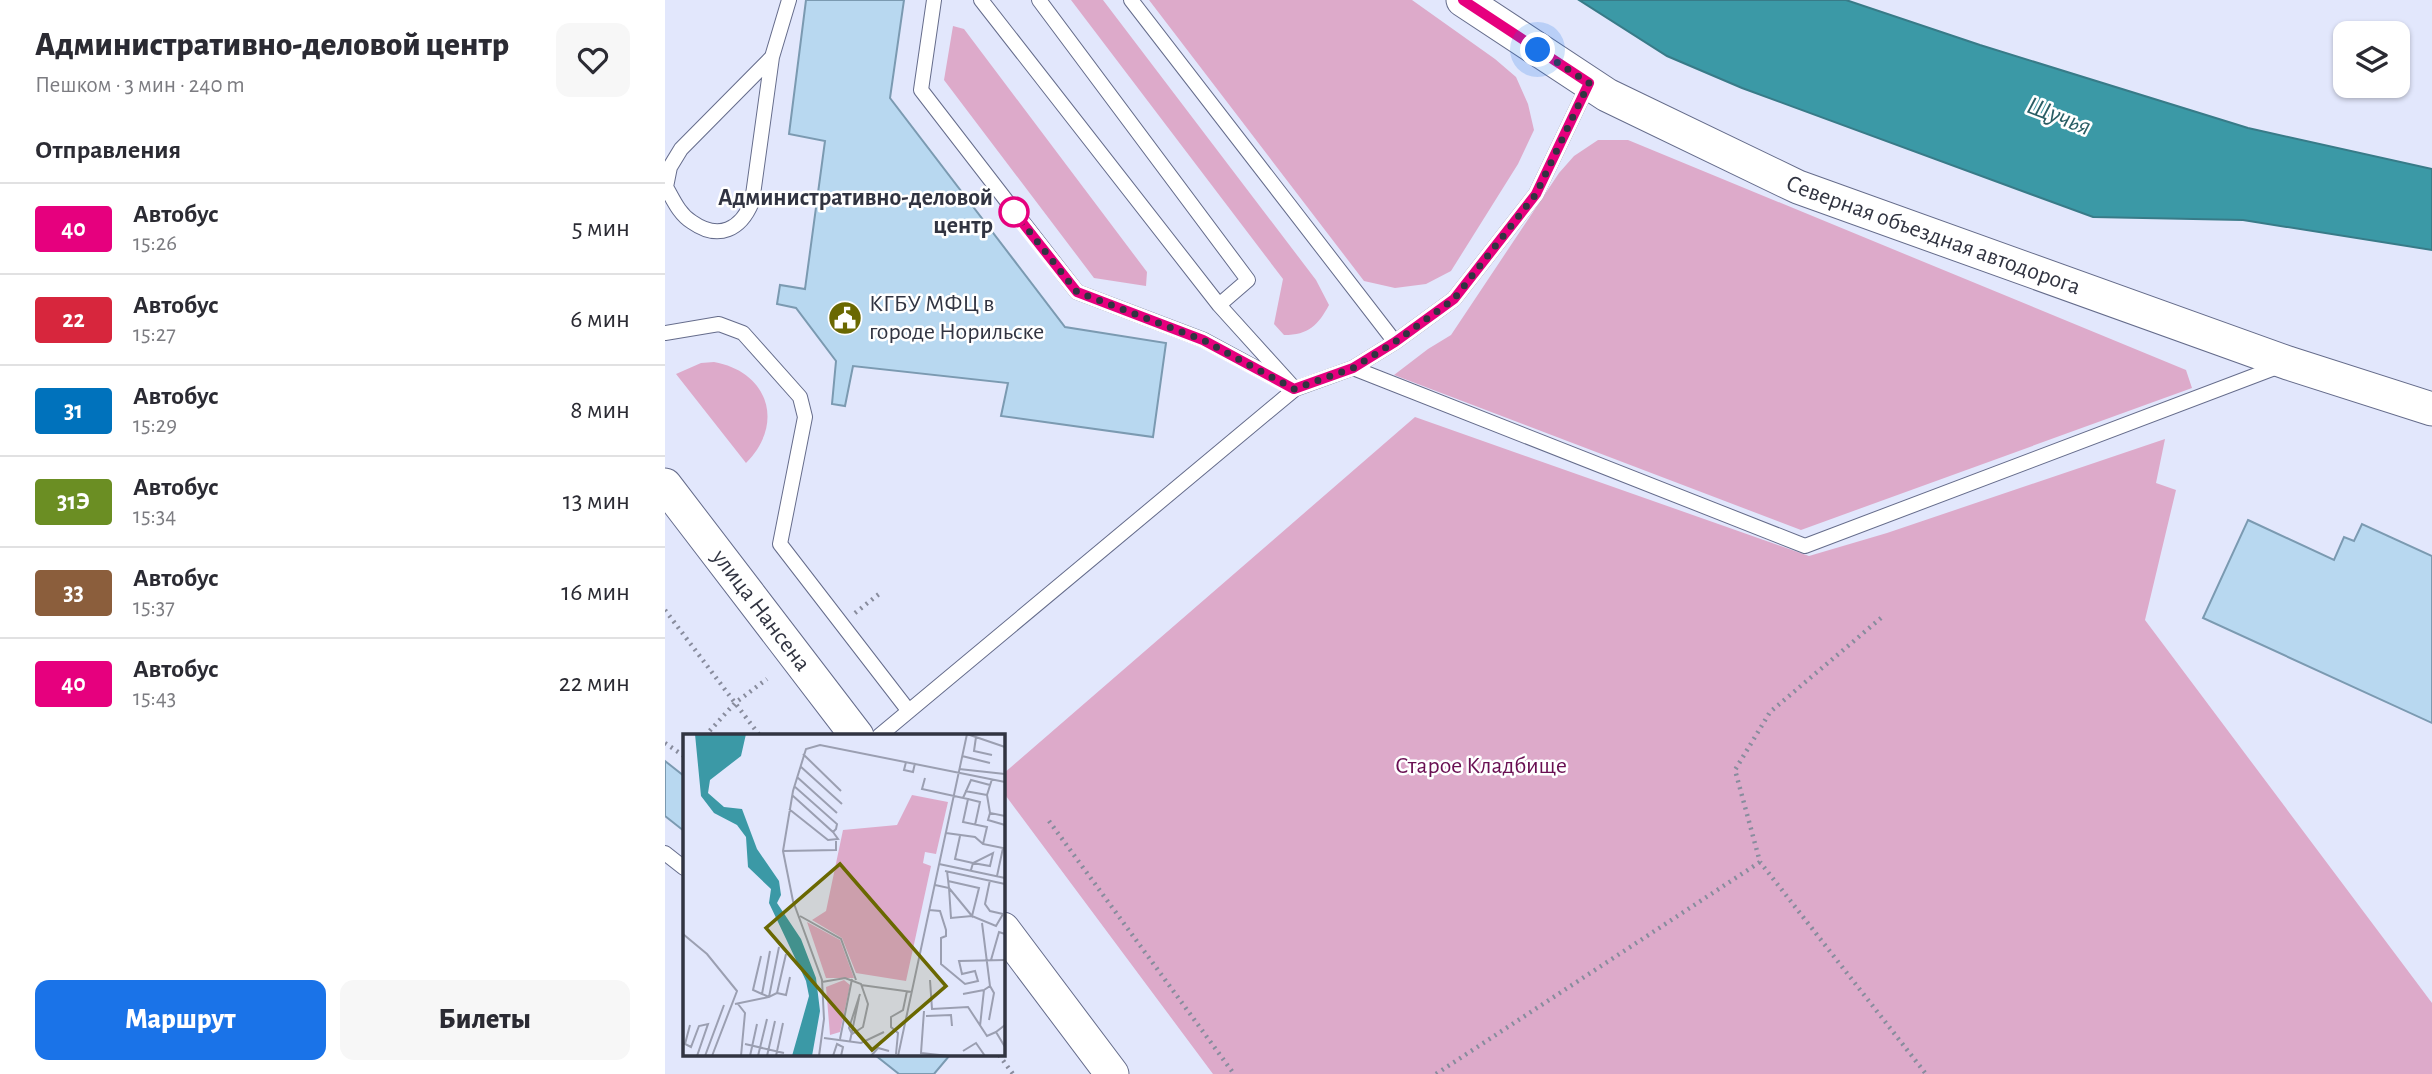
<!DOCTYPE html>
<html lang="ru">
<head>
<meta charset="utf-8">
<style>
	:root { --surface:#fff; --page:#f7f7f7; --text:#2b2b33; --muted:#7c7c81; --line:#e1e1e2; --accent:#1a73e8 }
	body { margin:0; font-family:"Alegreya Sans",sans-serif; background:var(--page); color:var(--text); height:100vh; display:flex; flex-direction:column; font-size:26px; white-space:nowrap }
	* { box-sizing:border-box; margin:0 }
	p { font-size:23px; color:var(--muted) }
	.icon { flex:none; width:38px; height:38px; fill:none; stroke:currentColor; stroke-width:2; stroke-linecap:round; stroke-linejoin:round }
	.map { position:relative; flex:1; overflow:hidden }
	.drawer { display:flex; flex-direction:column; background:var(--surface); width:665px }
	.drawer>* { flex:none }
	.badge { padding:0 14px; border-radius:5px; font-size:24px; line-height:46px }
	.tools { position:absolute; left:1668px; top:21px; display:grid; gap:14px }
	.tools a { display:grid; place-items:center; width:77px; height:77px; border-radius:14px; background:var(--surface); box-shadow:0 2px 5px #0004; font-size:35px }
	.you { position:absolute; width:35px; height:35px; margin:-18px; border:5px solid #fff; border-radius:50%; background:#1a73e8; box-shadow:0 0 0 10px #1a73e833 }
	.map>.badge { position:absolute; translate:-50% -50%; box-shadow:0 0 0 4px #fff }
	h2 { padding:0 35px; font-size:26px; line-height:63px }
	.round { display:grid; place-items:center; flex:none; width:74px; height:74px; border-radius:14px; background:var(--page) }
	.headline { display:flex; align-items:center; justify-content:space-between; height:119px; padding:0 35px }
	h1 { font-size:33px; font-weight:800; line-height:52px }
	.cta { display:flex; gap:14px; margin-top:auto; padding:14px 35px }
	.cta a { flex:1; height:80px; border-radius:14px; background:var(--accent); color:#fff; font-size:28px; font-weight:800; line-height:80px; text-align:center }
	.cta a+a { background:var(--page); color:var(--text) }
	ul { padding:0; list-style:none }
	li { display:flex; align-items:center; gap:21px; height:91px; padding:0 35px; border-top:2px solid var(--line) }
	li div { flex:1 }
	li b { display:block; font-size:26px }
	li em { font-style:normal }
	li .badge { min-width:77px; font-weight:700; text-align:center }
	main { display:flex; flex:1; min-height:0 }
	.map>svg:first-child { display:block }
</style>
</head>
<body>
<main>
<section class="drawer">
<div class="headline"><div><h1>Административно-деловой центр</h1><p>Пешком · 3 мин · 240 m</p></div><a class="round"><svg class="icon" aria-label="heart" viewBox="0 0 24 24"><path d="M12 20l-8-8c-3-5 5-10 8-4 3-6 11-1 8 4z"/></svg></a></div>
<h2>Отправления</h2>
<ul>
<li><span class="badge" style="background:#e6007e;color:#fff">40</span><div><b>Автобус</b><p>15:26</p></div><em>5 мин</em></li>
<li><span class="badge" style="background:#d7263d;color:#fff">22</span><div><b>Автобус</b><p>15:27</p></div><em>6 мин</em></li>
<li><span class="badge" style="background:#0072bc;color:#fff">31</span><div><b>Автобус</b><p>15:29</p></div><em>8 мин</em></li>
<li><span class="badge" style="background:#6b8e23;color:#fff">31Э</span><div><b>Автобус</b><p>15:34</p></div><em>13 мин</em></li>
<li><span class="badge" style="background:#8b5e3c;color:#fff">33</span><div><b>Автобус</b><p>15:37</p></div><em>16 мин</em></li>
<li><span class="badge" style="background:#e6007e;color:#fff">40</span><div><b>Автобус</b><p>15:43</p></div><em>22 мин</em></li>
</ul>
<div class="cta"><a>Маршрут</a><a>Билеты</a></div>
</section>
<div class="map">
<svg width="1767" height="1074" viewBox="0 0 1767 1074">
	<rect width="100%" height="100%" fill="#e2e7fc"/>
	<path fill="#ddaaca" d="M406,0H438L651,280L664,305C653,325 644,335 619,335L609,324L618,279Z
		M484,0H747L830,59L851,77L863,104L869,130L853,164L786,271L761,284L730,288L699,281Z
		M288,26L299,29L482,272L481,286L429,278L279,80Z
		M933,140H963L1521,370L1527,388L1136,530L729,375L763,349L786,335L894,173L909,156Z
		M49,362C104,372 120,424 81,463L11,374L36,363Z
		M750,417L1144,556L1222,533L1500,439L1491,483L1511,490L1480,620L1767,1003V1074H548L338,792V774Z"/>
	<path fill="#3b99a6" stroke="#387b88" stroke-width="2" d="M914,0H1181L1315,45L1583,128L1767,169V250L1578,220L1428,217L1077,88L1002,56Z"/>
	<path fill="#b8d8f0" stroke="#7b9ab1" stroke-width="2" d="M141,0H239L225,98L400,327L501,343L488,437L336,416L343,383L188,366L180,406L167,404L171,361L131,308L112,304L115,285L140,289L160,141L124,134Z
		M1583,520L1669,560L1679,537L1689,541L1697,524L1767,556V723L1538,618Z
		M0,761L19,776V831L0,816Z
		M210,1055H285L269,1074H234Z"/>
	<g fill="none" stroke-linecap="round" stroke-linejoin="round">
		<g stroke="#656c8b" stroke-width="16">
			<path id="service" d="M269,0L256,90L412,292L539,340L630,389L688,368L730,342L789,299L871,194L924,83
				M374,0L583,280L554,305
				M466,0L730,342
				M107,57L16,149L5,167L1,187C8,199 14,214 27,222C54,241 76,229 87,202L107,57L124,0
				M0,333L54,324L78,333L135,397L140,417L115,544L243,710
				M688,368L1140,546L1615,366
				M214,736L630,389L554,305L316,0
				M0,853L19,868"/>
		</g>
		<g stroke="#656c8b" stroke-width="35">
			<g id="tertiary">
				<path id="s1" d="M798,0L942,95L1133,187L1623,363L1767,409"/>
				<path id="s2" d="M0,485L192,736"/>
				<path d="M338,929L447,1074"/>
			</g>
		</g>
		<path stroke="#888c9d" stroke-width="4.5" stroke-dasharray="2 5" stroke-linecap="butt" d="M0,610L95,736
			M190,613L214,594
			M1216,618L1105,712L1070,770L1095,862L1261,1074
			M40,736L70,703L102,679
			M0,743L19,756
			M384,821L569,1074
			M334,1055L348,1074
			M771,1074L1095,862"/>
		<use href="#service" stroke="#fff" stroke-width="14"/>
		<use href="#tertiary" stroke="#fff" stroke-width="33"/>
	</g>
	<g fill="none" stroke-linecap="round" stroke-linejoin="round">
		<g stroke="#fff" stroke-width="16">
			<path id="line" d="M349,212L412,292L538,340L629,389L688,368L730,342L789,299L871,194L924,83L798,0"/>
		</g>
		<use href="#line" stroke="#e6007e" stroke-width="10"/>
		<path stroke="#313441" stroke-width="7" stroke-dasharray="0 12.6" d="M349,212L412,292L538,340L629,389L688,368L730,342L789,299L871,194L924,83L873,50"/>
	</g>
	<defs>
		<g id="civic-disc" transform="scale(1.75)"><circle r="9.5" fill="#6a6801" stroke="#fff"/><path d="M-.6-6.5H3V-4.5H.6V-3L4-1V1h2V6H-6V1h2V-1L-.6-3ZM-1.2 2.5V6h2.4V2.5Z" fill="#fff"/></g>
	</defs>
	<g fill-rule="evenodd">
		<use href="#civic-disc" x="180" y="318"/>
	</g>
	<circle fill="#fff" stroke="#e6007e" stroke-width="3.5" cx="349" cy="212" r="14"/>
	<g text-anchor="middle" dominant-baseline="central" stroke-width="5" stroke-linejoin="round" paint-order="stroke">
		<g font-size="24" font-weight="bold" fill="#313441" stroke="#fff" text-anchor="end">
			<text x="328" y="198">Административно-деловой<tspan x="328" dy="28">центр</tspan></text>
		</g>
		<g font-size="24" fill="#313441" stroke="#fff">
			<text stroke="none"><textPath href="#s1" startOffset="528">Северная объездная автодорога</textPath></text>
			<text stroke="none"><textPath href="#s2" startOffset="158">улица Нансена</textPath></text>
		</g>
		<g font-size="24" fill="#313441" stroke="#fff" text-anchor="start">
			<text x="204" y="304">КГБУ МФЦ в<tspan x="204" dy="28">городе Норильске</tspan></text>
		</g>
		<g font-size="24" fill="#690f52" stroke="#fff">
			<text x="816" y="766">Старое Кладбище</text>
		</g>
		<g font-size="26" font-style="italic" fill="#295d64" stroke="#fff">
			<text transform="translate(1394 116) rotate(21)">Щучья</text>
		</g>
	</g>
	<g transform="translate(18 734)">
		<rect width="322" height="322" fill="#e2e7fc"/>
		<path d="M229,61L265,68L253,120L242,118L240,129L248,132L223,247L173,239L159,204L129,186L143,177L160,96L214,91ZM124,188L157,206L171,244H143ZM161,246L167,251L157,298L147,301L143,253Z" fill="#ddaaca"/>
		<path d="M12,0H63L58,22L27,46L25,59L41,73L59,75L74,115L96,147L98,161L94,169L118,205L133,244L137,277L129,322H109L126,262L123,247L86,169L88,155L65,133L63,103L54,91L31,79L18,62Z" fill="#3b99a6"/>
		<path fill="none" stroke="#9b9fb1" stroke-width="2" d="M284,0L322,13M293,3L291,17L309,21M120,20L158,57M279,22L307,29M223,28L221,36L230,38L232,29M117,32L159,70M276,35L322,40M114,43L154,79M242,44L239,55L285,65L280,88L304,93L300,110L320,114L314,142M309,45L304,61L307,79L322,82M282,57L304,61M109,61L150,98L153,95L154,90L111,52M280,64L288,46L307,51M285,65L297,68L292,91M106,75L145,106L155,105L150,98M307,79L305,86L322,91M263,99L292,103L300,110M277,102L272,125L290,129L288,136M100,117L153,116V107M310,119L307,132L290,129ZM256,130L322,144M262,137L322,150M264,137L266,154L289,182L296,154L265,147M307,146L302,170L307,177L320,180M252,151L266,154L268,184L289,182L313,192L320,180M246,176L257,177L263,196V202L258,204V230L282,250L295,247L292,237L279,240L276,227L322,226M117,182L158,205L173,246M0,200L24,220L54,257L29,322M87,217L79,260L86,263L94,259L103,220M78,222L70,256L79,260M308,226L316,198L322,200M247,246L249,275L285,273L304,302L313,298M139,248L162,244L178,250L185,270L180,293L169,300L166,294L177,260M178,251L229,258M94,259L103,261L107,243M280,260L301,256M52,270L86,263L96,213M55,270L62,279L58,322M241,277L238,319L266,322M243,282L268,281L269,292M306,286L311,259L307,252M7,291L2,310L8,313L16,292L25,290L14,322M322,291L313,298L322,313M297,292L301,256L307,252L299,189M141,304L178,309L201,298M157,305L169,245M167,307L176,264M62,310L101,319M280,317L293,309L302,322M213,320L215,299L208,293V283L220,276L224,257M22,322L41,271M67,322L74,290M75,322L84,285M84,322L92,287M93,322L100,289M136,322L141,285L139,246L110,167L100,117L110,57L123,15L137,11L322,48M150,322L154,310L160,313L158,322M188,322L195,314L206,317M215,322L284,0"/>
		<path fill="#6a6801" fill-opacity="0.15" stroke="#6a6801" stroke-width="3.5" d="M157,130L263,252L189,316L83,194Z"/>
		<rect width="322" height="322" fill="none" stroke="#313441" stroke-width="3.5"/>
	</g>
</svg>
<div class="tools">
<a><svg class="icon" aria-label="layers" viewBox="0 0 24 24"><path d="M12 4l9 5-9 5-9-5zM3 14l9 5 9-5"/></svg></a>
</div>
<div class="you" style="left:873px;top:50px"></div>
</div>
</main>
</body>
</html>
